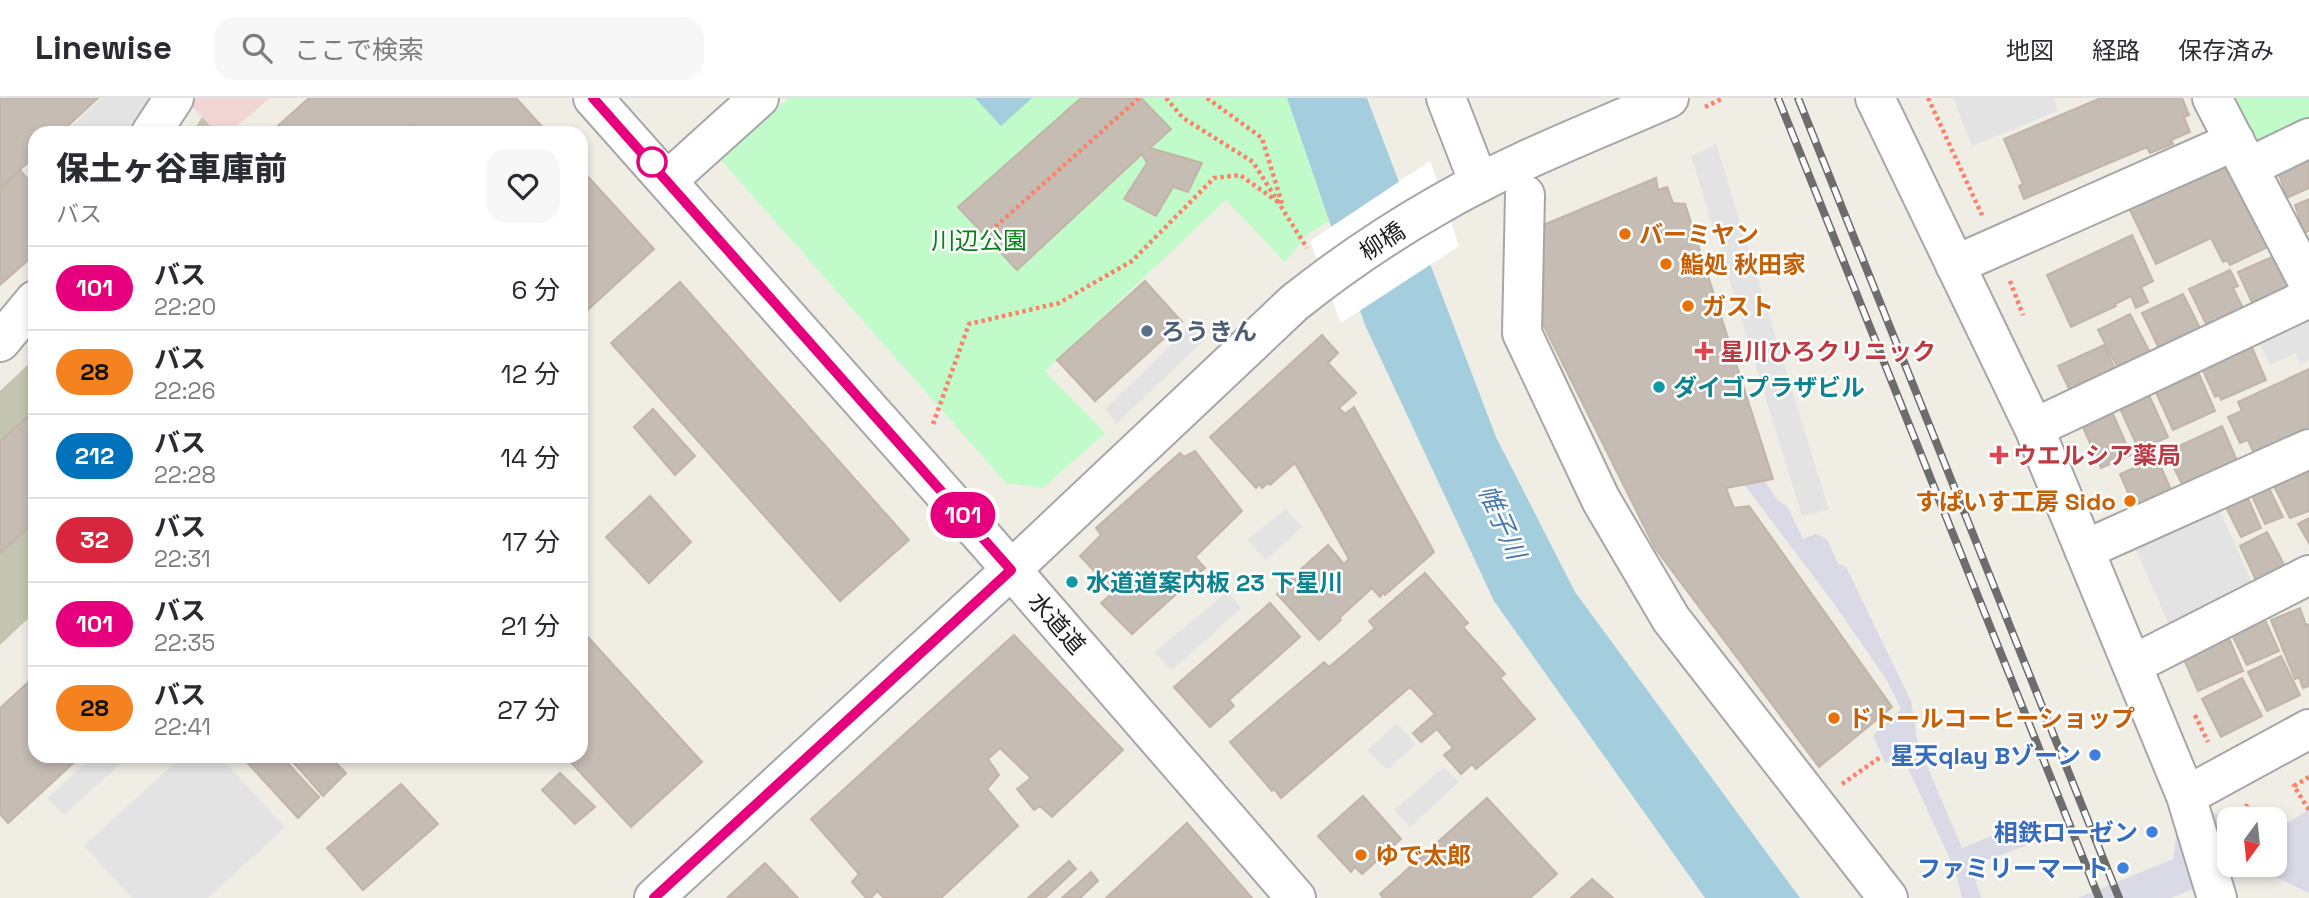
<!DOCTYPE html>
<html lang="ja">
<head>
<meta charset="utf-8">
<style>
	:root { --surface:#fff; --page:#f7f7f7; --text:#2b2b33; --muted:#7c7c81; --line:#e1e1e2 }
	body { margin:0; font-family:"Space Grotesk","Noto Sans JP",sans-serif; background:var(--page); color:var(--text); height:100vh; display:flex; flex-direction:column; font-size:26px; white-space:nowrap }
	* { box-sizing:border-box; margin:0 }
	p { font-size:23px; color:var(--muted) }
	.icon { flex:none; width:38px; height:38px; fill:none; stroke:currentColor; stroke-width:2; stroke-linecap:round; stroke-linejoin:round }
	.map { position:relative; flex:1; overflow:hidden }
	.drawer { position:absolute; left:28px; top:28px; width:560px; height:637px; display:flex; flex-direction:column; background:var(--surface); border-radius:21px; box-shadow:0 4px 10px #0003 }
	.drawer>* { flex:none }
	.badge { padding:0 14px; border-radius:23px; font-size:24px; line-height:46px }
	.needle { width:46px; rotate:195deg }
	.buttons { position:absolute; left:2217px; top:709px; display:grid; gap:14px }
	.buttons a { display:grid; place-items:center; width:70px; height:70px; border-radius:14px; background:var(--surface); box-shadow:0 4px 10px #0003; font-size:35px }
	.map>.badge { position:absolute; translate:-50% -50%; box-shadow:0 0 0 4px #fff }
	.round { display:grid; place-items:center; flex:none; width:74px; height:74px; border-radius:21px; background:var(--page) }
	.headline { display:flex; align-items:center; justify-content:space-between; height:119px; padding:0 28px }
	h1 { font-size:33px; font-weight:800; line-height:52px }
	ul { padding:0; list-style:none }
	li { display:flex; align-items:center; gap:21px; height:84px; padding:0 28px; border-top:2px solid var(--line) }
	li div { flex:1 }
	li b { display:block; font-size:26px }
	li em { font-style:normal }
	li .badge { min-width:77px; font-weight:700; text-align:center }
	header { display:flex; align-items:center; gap:42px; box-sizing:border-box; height:98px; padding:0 35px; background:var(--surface); border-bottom:2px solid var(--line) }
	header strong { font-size:33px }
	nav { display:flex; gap:38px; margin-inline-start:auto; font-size:24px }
	.search { width:490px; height:63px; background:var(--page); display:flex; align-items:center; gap:18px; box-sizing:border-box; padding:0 24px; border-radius:21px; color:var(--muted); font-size:26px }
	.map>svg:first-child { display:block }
</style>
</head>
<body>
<header>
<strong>Linewise</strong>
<div class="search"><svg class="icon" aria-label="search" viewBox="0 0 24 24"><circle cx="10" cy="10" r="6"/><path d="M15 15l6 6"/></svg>ここで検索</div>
<nav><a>地図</a><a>経路</a><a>保存済み</a></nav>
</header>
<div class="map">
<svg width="2309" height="800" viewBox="0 0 2309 800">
	<rect width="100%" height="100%" fill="#f0ede5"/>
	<path fill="#f1d6d4" d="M184,0H270L229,35H217Z"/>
	<path fill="#c4c5b0" d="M202,19L217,35H192Z
		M35,260V514L0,547V293Z"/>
	<path fill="#c1fbc9" d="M788,0H1287L1329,123L1308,136L1285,164L1226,102L1045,273L1105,335L1043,390L1006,385L721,62Z
		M2224,0H2309V31L2254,59Z"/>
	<path fill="#e3e3e3" d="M102,0H160L138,35H64Z
		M1953,0H2053L2058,13L1972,48Z
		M1716,46L1829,412L1802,418L1691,58Z
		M2309,207V262L2301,266L2295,255L2270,267L2254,234Z
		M1191,228L1202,244L1116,326L1105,311Z
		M2218,409L2258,498L2173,535L2133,446Z
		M1286,411L1302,429L1266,462L1247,442Z
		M1228,493L1241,510L1171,573L1155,554Z
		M1397,625L1416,646L1387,672L1367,652Z
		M94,658H129L64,717L47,700Z
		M182,658H219L285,729L208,800H132L84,748Z
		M1444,669L1459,684L1410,729L1394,712Z"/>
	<path fill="#dad9e6" d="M1762,379L1778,403L1787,408L1803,441L1816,436L1827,441L1838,466L1846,469L1911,603L1918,647L1962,750L2024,725L2033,745L1971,768L1981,800H1962L1956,774L1902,657L1885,665L1873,637L1901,611L1886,581L1835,507L1743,385Z
		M2123,584L2201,709L2229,722L2230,766L2249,767L2171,800H2078L2173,761L2177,731Z
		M2309,712V795L2250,767L2275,766V732Z"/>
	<path fill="#a4cede" d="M975,0H1032L1001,28Z
		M1287,0H1367L1496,339L1575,494L1800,800H1705L1494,503L1365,227Z"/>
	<path fill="#fff" d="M1430,63L1459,148L1341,225L1310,143Z"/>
	<path fill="#c5bcb4" stroke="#c2b4a7" stroke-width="2" d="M0,0H98L60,35H35V58L0,90Z
		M309,0H516L548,35H416L411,29L405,35H270Z
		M1081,0H1141L1171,31L1150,50L1202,65L1188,94L1173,89L1156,118L1124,101L1147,65L1142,56L1017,172L958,109Z
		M2101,0H2182L2189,17L2184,19L2190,34L2171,42L2173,46L2150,55L2147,49L2024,101L2019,88L2023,86L2004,41Z
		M2309,50V90L2287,100L2275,65Z
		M2225,65L2276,145L2230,167L2227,162L2223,164L2211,140L2156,166L2129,110Z
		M581,71L654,151L582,217L581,215Z
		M20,72L35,90V156L0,187V90Z
		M1656,80L1658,92L1667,89L1673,105L1685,106L1773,381L1726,390L1734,410L1749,408L1892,609L1819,669L1655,450L1529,198L1536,130Z
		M2309,101V133L2304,135L2295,107Z
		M2132,137L2153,183L2141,189L2148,204L2136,210L2131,198L2115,206L2116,208L2071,229L2047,177Z
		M2274,158L2292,194L2255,211L2238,174Z
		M2230,172L2238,188L2233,190L2247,218L2211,236L2189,191Z
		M1145,183L1182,224L1095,303L1057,262Z
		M680,184L909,442L840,503L611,245Z
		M2183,196L2204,238L2162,257L2142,215Z
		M2130,216L2154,262L2122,278L2098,232Z
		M1322,237L1338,255L1328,265L1356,295L1339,310L1345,316L1354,309L1434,454L1385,497L1383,495L1380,499L1372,490L1339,520L1341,522L1319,542L1277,496L1282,492L1280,490L1328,447L1344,466L1349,461L1295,365L1270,387L1268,385L1262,390L1259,386L1256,390L1210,339Z
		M2250,245L2266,282L2221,302L2219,297L2215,299L2200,266Z
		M2104,247L2118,278L2073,299L2058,268Z
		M2309,271V336L2256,360L2248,342L2240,345L2228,319L2242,313L2238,304Z
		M2199,276L2215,313L2173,332L2154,290L2174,281L2176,286Z
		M2147,293L2168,339L2139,352L2118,306Z
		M653,311L695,358L675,377L634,329Z
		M35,312V424L0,455V343Z
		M2112,314L2131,357L2101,370L2082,327Z
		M2222,328L2238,365L2184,390L2166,354Z
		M1195,353L1242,413L1195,459L1205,470L1132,536L1101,505L1114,494L1080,458L1101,437L1096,430L1180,355L1184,359Z
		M2157,360L2175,401L2138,418L2120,376Z
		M2309,368V413L2290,420L2273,386Z
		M2268,388L2283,419L2265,426L2251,396Z
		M2246,396L2261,430L2241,439L2225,407Z
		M650,398L691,444L649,485L606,439Z
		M2309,420V445L2298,426Z
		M2267,434L2290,478L2260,491L2240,448Z
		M1425,475L1468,525L1463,529L1505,576L1500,580L1535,621L1476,671L1472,666L1461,676L1444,657L1453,650L1437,631L1421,644L1413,635L1435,616L1410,589L1281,700L1274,691L1272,693L1230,644L1324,564L1329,569L1375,530L1369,523Z
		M1270,505L1300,539L1229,602L1234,608L1210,629L1174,589Z
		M2300,510L2306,527L2309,526V588L2303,590L2299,579L2295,581L2271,522Z
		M2264,520L2279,553L2247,567L2231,535Z
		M2227,536L2243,573L2198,593L2182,557Z
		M1014,537L1123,652L1052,719L1040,708L1034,712L1017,691L1031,680L1000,650L988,661L999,677L987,691L1018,728L941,800H884L877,793L871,800H866L852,784L859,776L811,721Z
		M587,538L702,664L631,729L565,658H581V544Z
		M2281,558L2300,597L2267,613L2248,574Z
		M35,578V658H81L8,725L0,716V610Z
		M2242,580L2262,618L2221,639L2202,601Z
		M281,658L319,699L298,720L242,659Z
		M288,658H329L346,675L323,698Z
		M560,675L595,709L575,726L542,692Z
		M401,686L438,726L363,792L327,750Z
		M1363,698L1401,741L1362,776L1355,769L1351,774L1318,738Z
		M1487,700L1557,776L1530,800H1383L1380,796Z
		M1187,725L1252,800H1106Z
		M1069,763L1076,771L1045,800H1028Z
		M765,765L798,800H727Z
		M1091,774L1098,783L1080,800H1062Z
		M1592,781L1612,799L1613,800H1571Z"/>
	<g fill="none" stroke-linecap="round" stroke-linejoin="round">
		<g stroke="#a6a6a6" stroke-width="42">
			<path id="minor" d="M593,0L989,446L1296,800
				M1446,0L1479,85
				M1875,0L2034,330L2186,698L2217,800
				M2212,0L2309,186
				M151,35L174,0
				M2249,69L2309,40
				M668,82L759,0
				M1525,97L1522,235L1601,402L1671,521L1888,800
				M1955,167L2235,43
				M0,244L35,202
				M2034,330L2309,200
				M2084,452L2309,351
				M2132,567L2309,477
				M2186,698L2309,631
				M654,800L1011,472L1294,205C1339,169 1389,135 1440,106C1513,64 1592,34 1669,0"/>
		</g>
		<path stroke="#fd8069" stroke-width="4.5" stroke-dasharray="3.5 3.5" stroke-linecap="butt" d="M1166,0L1183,20L1253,64L1307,150
			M1207,0L1262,40L1283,109
			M1928,0L1982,117
			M1705,9L1723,0
			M985,138L1139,0
			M2010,183L2023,217
			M933,326L969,226L1059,205L1132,163L1214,80L1240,77L1278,104
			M2195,617L2208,644
			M2309,679L2294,688L2309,712
			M1842,686L1882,658
			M2241,721L2247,706"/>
		<use href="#minor" stroke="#fff" stroke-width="38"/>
		<g stroke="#6d6d6d" stroke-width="8">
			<path id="rail" d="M1778,0L2099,800
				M1798,0L2119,800"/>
		</g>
		<use href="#rail" stroke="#fff" stroke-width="5" stroke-dasharray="16" stroke-linecap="butt"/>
	</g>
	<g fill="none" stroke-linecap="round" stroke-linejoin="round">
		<g stroke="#fff" stroke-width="16">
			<path id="line" d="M593,0L1011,472L654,800"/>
		</g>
		<use href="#line" stroke="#e6007e" stroke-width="10"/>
	</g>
	<circle fill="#fff" stroke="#e6007e" stroke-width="3.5" cx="652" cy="64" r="14"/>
	<g fill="#e8710a" stroke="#fff" stroke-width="2.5">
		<circle cx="1625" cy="136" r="7"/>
		<circle cx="1666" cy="166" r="7"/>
		<circle cx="1688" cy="208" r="7"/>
		<circle cx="2130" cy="403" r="7"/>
		<circle cx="1834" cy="620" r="7"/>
		<circle cx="1361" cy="757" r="7"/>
	</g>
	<circle fill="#5c6f8a" stroke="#fff" stroke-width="2.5" cx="1147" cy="233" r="7"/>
	<g fill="#e0444e" stroke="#fff" stroke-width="2.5">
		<path d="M1700.5 242.5h7v7h7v7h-7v7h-7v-7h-7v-7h7z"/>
		<path d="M1995.5 346.5h7v7h7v7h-7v7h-7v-7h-7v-7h7z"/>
	</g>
	<g fill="#0f9aa8" stroke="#fff" stroke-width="2.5">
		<circle cx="1659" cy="289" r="7"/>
		<circle cx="1072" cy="484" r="7"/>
	</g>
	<g fill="#3f7fe0" stroke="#fff" stroke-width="2.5">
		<circle cx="2095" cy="657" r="7"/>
		<circle cx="2152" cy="734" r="7"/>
		<circle cx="2123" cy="770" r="7"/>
	</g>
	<g text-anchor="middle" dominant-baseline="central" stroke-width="5" stroke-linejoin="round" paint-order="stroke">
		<g font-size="24" font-weight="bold" fill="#c56008" stroke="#fff" text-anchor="start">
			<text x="1639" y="136">バーミヤン</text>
			<text x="1680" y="166">鮨処 秋田家</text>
			<text x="1702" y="208">ガスト</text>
			<text x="2116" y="403" text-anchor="end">すぱいす工房 Sido</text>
			<text x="1848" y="620">ドトールコーヒーショップ</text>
			<text x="1375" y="757">ゆで太郎</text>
		</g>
		<g font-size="24" fill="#098019" stroke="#fff">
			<text x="979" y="142">川辺公園</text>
		</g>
		<g font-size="24" fill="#1f1f1f" stroke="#fff">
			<text transform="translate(1382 143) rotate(-33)">柳橋</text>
			<text transform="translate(1057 525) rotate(49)">水道道</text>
		</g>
		<g font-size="24" font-weight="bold" fill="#4e5e75" stroke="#fff" text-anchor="start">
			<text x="1161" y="233">ろうきん</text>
		</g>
		<g font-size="24" font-weight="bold" fill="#be3a42" stroke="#fff" text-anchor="start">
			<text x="1720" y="253">星川ひろクリニック</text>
			<text x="2013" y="357">ウエルシア薬局</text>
		</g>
		<g font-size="24" font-weight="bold" fill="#0d838f" stroke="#fff" text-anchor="start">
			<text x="1673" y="289">ダイゴプラザビル</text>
			<text x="1086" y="484">水道道案内板 23 下星川</text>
		</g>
		<g font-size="24" font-weight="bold" fill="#366cbe" stroke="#fff" text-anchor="end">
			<text x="2081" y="657">星天qlay Bゾーン</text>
			<text x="2138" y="734">相鉄ローゼン</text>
			<text x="2109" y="770">ファミリーマート</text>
		</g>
		<g font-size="26" font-style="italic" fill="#4977b1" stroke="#fff">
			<text transform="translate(1502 424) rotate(66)">帷子川</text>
		</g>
	</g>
</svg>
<div class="buttons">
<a><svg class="needle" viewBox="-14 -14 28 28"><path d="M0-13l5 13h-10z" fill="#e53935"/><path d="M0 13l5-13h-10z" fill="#7c7c81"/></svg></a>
</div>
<b class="badge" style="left:963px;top:417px;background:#e6007e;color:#fff">101</b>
<section class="drawer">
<div class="headline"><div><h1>保土ヶ谷車庫前</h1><p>バス</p></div><a class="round"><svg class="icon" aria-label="heart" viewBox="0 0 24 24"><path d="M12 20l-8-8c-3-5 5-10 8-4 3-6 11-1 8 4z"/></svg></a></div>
<ul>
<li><span class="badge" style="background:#e6007e;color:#fff">101</span><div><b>バス</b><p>22:20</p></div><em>6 分</em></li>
<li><span class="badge" style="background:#f58220;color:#111">28</span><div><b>バス</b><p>22:26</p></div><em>12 分</em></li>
<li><span class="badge" style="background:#0072bc;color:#fff">212</span><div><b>バス</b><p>22:28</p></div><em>14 分</em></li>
<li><span class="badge" style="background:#d7263d;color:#fff">32</span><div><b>バス</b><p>22:31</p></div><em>17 分</em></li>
<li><span class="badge" style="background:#e6007e;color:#fff">101</span><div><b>バス</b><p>22:35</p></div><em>21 分</em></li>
<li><span class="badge" style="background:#f58220;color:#111">28</span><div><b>バス</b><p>22:41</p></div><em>27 分</em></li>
</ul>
</section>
</div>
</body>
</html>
